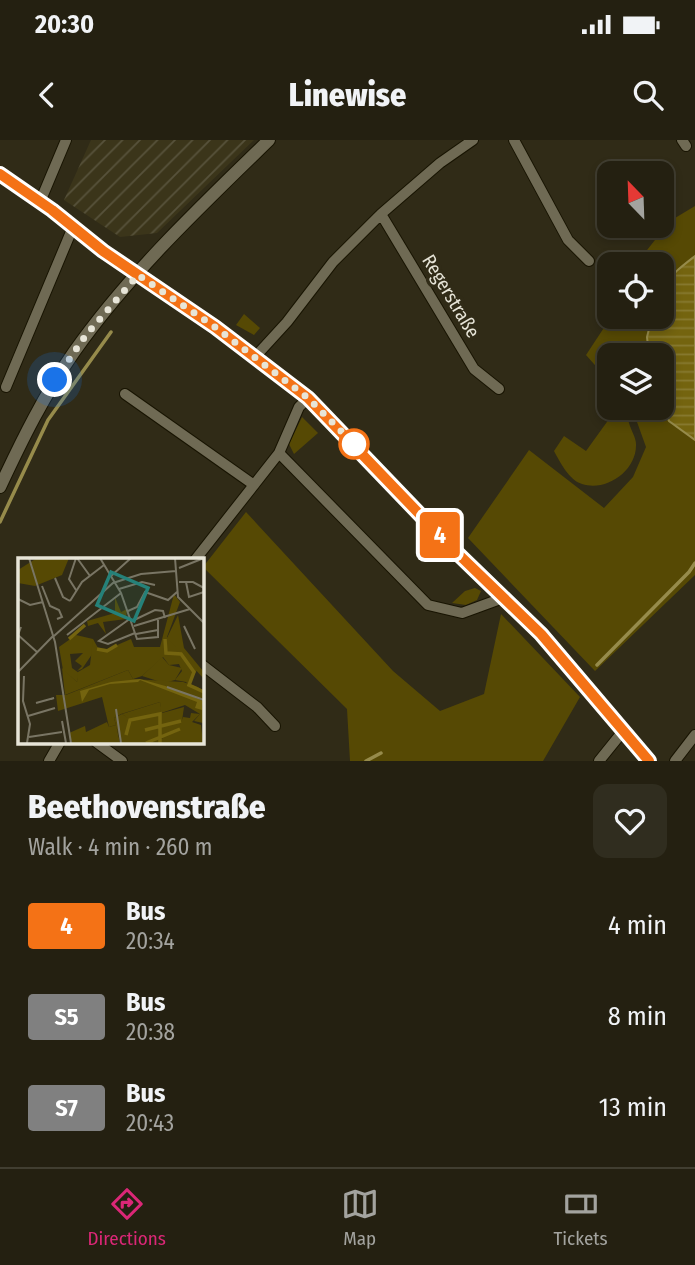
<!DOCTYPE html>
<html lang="en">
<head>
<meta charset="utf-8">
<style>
	:root { --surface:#242011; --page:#302d1f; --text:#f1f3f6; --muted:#a3a39f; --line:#413e31; --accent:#db2777 }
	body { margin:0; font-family:"Fira Sans Condensed",sans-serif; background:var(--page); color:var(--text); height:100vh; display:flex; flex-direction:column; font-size:26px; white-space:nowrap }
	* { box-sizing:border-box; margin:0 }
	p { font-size:23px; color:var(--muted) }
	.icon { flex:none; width:38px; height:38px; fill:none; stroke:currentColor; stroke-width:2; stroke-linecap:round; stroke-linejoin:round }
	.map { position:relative; height:621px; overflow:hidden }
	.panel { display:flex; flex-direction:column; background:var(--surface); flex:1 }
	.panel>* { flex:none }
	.badge { padding:0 14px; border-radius:5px; font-size:24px; line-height:46px }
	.needle { width:46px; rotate:337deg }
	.controls { position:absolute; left:597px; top:21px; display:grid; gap:14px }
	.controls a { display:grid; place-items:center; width:77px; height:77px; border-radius:14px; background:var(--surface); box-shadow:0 4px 10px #0003,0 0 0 2px var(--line); font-size:35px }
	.you { position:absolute; width:35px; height:35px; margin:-18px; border:5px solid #fff; border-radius:50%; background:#1a73e8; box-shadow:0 0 0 10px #1a73e833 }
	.map>.badge { position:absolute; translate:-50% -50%; box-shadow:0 0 0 4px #fff }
	.round { display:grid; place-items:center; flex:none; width:74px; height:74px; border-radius:14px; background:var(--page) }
	.head { display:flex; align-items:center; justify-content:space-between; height:119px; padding:0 28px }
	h1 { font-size:33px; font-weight:800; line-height:52px }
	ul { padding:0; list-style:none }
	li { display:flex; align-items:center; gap:21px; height:91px; padding:0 28px }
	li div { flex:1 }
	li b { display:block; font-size:26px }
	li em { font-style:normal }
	li .badge { min-width:77px; font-weight:700; text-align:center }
	.status { display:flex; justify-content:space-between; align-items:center; height:49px; padding:0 35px; background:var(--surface); direction:ltr }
	.status svg { height:19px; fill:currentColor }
	header { display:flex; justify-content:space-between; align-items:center; height:91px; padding:0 28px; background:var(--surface); font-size:32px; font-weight:800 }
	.menu { display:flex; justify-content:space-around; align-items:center; height:98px; border-top:2px solid var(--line); background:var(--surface); font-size:19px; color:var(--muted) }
	.menu a { display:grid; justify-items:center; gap:4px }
	.menu .on { color:var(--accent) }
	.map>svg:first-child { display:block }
</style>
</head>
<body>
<div class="status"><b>20:30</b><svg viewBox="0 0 49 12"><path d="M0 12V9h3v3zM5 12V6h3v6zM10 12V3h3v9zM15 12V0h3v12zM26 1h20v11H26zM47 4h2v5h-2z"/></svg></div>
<header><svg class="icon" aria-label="back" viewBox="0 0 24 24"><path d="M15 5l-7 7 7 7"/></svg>Linewise<svg class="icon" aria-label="search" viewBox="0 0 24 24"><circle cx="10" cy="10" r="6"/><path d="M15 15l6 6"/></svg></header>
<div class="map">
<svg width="695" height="621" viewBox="0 0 695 621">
	<defs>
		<pattern id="industrial-furrows" width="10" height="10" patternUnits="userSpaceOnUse" patternTransform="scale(1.75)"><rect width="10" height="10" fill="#3b351a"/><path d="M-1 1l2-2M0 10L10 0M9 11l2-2" fill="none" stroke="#57523b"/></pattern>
		<pattern id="water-rules" width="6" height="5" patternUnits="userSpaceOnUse" patternTransform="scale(1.75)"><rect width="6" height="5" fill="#74640f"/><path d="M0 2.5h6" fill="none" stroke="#887a31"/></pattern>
	</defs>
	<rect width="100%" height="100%" fill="#302b17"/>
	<path fill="url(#industrial-furrows)" d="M91,0H254L157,93L120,97L64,60Z"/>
	<path fill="#564904" d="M695,66V435L595,531L468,398L529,310L604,368L633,337L646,307L632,268H662V215H609V241L586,215L611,177H662V124H636L670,81Z
		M244,174L260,188L254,195L236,185Z
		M617,268C625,270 627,275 629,283C631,290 636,298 636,304C637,331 606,352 582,344C569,340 560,322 554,311L564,296L586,311Z
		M302,277L318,293L294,314L289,304Z
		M246,372L393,531L440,571L484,554L501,474L580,557L543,621H350L347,569L203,427Z
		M475,448L481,451L477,460L466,465L452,463L465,451Z"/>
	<path fill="url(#water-rules)" stroke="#968b4b" stroke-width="2" d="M695,116V300L669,281L662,265V215H649L647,197L652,177H662C662,141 667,138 695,116Z"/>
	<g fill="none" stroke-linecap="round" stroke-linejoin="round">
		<path stroke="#968b4b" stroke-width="3.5" d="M0,382L48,280L111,192
			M597,525L689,432L695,423
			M366,621L381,613"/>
		<g stroke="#181402" stroke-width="12">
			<path id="minor" d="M514,0L568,100L589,121
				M682,0L686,6
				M0,34L52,70L103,111L215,187L308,258L453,409L541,494L649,621
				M40,62L66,0
				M381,74L474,229L499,249
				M255,217L287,182L333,122L381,74L440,23L473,0
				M6,247L73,87
				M125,254L254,345
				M279,313L428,465L462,473L503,458
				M195,420L279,313L299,267L308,258
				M201,524L257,567L275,586
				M96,602L122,621
				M49,621L60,602
				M599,621L624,590
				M675,621L695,595"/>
		</g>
		<g stroke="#181402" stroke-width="14">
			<path id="tertiary" d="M0,347C22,300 44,255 74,212C129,134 201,66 269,0"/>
		</g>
		<use href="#minor" stroke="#6f6a54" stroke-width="10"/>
		<use href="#tertiary" stroke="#6f6a54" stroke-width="12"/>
	</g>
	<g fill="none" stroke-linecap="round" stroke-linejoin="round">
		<g stroke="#fff" stroke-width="16">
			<path id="line" d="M0,34L52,70L103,111L215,187L308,258L453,409L541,494L649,621"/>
		</g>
		<use href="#line" stroke="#f47216" stroke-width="10"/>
		<path stroke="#e7e5d8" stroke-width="7" stroke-dasharray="0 12.6" d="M55,240L86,195L138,135L215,187L308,258L354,304"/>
	</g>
	<circle fill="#fff" stroke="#f47216" stroke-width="3.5" cx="354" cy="304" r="14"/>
	<g text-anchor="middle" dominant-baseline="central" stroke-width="7" stroke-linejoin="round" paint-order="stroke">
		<g font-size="19" fill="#e7e5d8" stroke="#302b17">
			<text transform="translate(451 156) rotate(59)">Regerstraße</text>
		</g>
	</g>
	<g transform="translate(18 418)">
		<rect width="186" height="186" fill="#302b17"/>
		<path d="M19,0H51L44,17L17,28L0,25V12ZM160,57L166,90L185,113V120L149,80ZM58,77L75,81L77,92L64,111L59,113L64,108L57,103L65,95L52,96L54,110L61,115L59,124L45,112L41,89ZM142,144L144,155L166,149L163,170L152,179L142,181V156L112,162L104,156Z" fill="#564904"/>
		<path d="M156,36L162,44L149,79L180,111L170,125L185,142L168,124L157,122L164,113L161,106L151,107L145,99L124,118L115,121L110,112L47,137L44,110L59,124L60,114L72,107L75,81L80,90L90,91L113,81L116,89H142Z" fill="#564904"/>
		<path d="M144,99L151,107L164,110L157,122L146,125L124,118Z" fill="#564904"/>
		<path d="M97,39L103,54L109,51L108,61L85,64L88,76L80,65L70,68L69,63L97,55ZM110,112L115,121L165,124L180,129L185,134V143L180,144L185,150V165L176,163L182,156L167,147L143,155L142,144L103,156L96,160L98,167L91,169L84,139L40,153L38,137H48Z" fill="#564904"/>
		<path d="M173,155L182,156L174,164L183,167L185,185H103L96,160L104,156L112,161L142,156L143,181L160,173L165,159L172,160ZM89,164L91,169L98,167L102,185H54L51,175L67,168L68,174Z" fill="#564904"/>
		<path d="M122,121L151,129L185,143L184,152L177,150L179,144L122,122L120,124L92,126L71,132L64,144L62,133L93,124Z" fill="#74640f"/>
		<path fill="none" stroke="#74640f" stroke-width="3.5" d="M51,81L67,67M147,81L148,95L163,96L176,114L171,127L186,134M79,91L89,93L99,87M127,172L163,163M108,177L112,162L142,156V185M128,185L162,171"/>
		<path fill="none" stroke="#797564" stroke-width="2" d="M11,0L37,84L53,185M58,0L51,21L58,32M59,0L72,18M82,0L103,35L119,81L140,79V62M157,0L160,39L186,65M161,10L186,0M93,18L113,0M37,20L45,39L52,43M161,24H175L186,30M168,24L171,39L186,34M24,28L32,48L41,52L44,59L39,61M101,31L124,24L137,27M0,41L12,47L25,44M52,43L64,24L86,7M110,53L119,49L127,34L150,42L159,34M113,60L81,83L90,86L117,75M114,63L137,52L145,53L147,60M116,68L172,51M166,68L177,91M3,69L0,77L19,94M118,76L140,72M49,77L103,35M36,78L95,25L123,16L158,13M0,114L36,77M6,118L5,143L12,166L9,185M149,129L186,142M18,145L36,140L33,141M98,151L103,185M10,158L37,150M44,163L48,185M11,179L44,174"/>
		<path fill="#258179" fill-opacity="0.15" stroke="#258179" stroke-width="3.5" d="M93,14L130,30L116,63L79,47Z"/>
		<rect width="186" height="186" fill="none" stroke="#e7e5d8" stroke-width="3.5"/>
	</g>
</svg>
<div class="controls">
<a><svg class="needle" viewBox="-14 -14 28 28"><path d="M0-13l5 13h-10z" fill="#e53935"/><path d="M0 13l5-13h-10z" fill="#a3a39f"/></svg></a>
<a><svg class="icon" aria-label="locate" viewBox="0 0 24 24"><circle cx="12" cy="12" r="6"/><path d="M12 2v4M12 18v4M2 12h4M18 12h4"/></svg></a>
<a><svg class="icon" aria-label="layers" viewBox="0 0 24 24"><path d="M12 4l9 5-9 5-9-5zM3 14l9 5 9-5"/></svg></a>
</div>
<div class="you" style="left:55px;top:240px"></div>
<b class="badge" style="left:440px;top:395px;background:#f47216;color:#fff">4</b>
</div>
<section class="panel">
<div class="head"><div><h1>Beethovenstraße</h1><p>Walk · 4 min · 260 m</p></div><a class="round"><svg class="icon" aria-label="heart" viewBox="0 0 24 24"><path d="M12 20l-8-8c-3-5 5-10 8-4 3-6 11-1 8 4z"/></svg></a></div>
<ul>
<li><span class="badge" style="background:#f47216;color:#fff">4</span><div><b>Bus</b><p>20:34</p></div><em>4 min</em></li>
<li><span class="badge" style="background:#808080;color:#fff">S5</span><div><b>Bus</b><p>20:38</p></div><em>8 min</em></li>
<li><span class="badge" style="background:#808080;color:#fff">S7</span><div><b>Bus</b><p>20:43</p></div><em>13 min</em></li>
</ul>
</section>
<nav class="menu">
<a class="on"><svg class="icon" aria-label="directions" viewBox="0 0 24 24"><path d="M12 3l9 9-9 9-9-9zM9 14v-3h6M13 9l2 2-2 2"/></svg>Directions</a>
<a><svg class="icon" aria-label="map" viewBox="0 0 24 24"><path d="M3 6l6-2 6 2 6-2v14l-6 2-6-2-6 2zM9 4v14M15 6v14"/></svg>Map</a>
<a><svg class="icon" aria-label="tickets" viewBox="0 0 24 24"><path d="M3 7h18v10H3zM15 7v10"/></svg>Tickets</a>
</nav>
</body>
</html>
